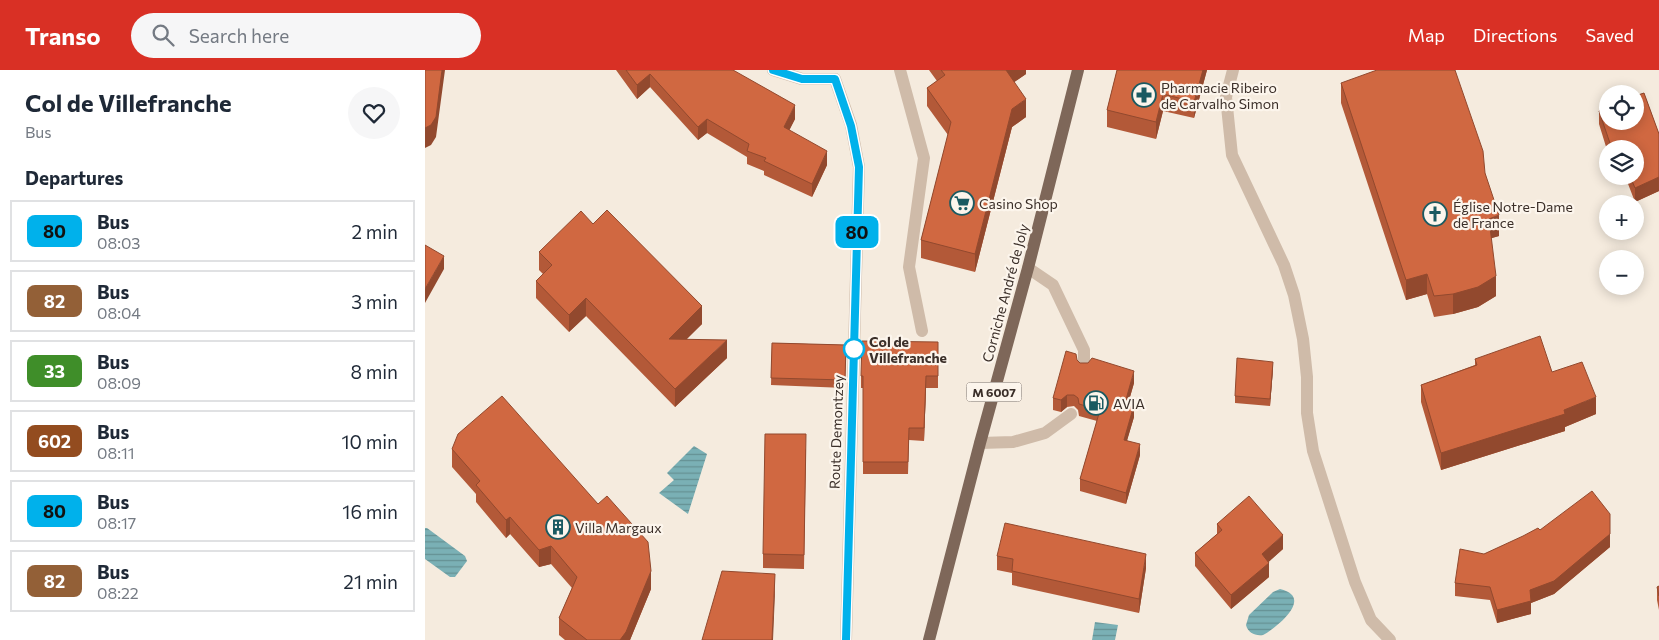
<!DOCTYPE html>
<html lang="en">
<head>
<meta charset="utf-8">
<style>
	:root { --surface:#fff; --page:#f6f6f7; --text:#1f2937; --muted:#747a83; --line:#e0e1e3; --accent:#d93025 }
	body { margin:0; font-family:Commissioner,sans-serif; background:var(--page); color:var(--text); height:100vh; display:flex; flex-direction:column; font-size:19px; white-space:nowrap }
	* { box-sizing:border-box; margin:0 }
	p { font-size:16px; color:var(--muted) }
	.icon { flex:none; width:28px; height:28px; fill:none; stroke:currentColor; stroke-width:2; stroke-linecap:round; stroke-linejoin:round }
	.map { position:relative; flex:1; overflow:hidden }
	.sheet { display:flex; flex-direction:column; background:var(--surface); width:425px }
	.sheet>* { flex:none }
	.badge { padding:0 10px; border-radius:8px; font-size:18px; line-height:32px }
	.buttons { position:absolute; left:1174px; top:15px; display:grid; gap:10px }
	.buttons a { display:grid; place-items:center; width:45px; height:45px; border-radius:50%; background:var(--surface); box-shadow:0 2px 12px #0003; font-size:25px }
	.map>.badge { position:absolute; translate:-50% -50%; box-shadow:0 0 0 2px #fff }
	h2 { padding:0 25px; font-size:19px; line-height:45px }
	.round { display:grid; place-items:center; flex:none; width:52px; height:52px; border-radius:26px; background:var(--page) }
	.headline { display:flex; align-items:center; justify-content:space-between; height:85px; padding:0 25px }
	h1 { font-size:24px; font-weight:700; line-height:38px }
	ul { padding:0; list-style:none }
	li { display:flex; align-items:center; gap:15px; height:62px; margin:0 10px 8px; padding:0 15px; border:2px solid var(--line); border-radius:0px }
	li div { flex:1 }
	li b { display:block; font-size:19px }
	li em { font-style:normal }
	li .badge { min-width:55px; font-weight:700; text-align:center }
	header { display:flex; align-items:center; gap:30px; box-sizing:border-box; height:70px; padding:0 25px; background:var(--accent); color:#fff }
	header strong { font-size:24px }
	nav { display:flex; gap:28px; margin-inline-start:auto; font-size:18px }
	.search { width:350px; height:45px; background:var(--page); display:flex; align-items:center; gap:12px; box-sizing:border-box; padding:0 18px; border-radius:28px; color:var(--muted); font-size:19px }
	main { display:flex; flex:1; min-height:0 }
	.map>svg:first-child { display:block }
</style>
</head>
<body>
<header>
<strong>Transo</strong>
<div class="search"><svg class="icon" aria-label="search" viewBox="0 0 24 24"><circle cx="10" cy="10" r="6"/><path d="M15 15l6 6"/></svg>Search here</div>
<nav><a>Map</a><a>Directions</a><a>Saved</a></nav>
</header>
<main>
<section class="sheet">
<div class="headline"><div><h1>Col de Villefranche</h1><p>Bus</p></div><a class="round"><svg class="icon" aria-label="heart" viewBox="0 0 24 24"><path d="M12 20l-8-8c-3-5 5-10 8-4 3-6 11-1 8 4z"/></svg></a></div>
<h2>Departures</h2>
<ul>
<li><span class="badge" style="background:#00b1eb;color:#111">80</span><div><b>Bus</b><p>08:03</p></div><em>2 min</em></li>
<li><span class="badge" style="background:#936037;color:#fff">82</span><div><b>Bus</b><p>08:04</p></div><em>3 min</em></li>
<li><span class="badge" style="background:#3f8e29;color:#fff">33</span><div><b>Bus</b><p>08:09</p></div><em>8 min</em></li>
<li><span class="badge" style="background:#934c1f;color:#fff">602</span><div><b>Bus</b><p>08:11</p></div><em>10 min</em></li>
<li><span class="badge" style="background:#00b1eb;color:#111">80</span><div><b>Bus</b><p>08:17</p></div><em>16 min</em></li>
<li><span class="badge" style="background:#936037;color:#fff">82</span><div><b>Bus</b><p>08:22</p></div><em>21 min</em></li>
</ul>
</section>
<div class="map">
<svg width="1234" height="570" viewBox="0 0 1234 570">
	<defs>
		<pattern id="water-rules" width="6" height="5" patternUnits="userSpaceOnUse" patternTransform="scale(1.25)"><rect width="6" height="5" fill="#7ab0b5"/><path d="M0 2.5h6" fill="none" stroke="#659093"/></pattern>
	</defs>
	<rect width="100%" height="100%" fill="#f5ebde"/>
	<path fill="url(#water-rules)" d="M269,376L282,384L263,444L234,423L249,410L242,403Z
		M0,458H2L40,486L42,491L30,507H25L0,489Z
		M855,519C890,527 851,558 838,565C830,566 823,563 821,555L824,545L848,522Z
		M670,552L693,555L690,570H667Z"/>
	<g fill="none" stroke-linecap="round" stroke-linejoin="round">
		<path stroke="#cfbba9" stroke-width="12" d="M475,0L499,88L484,197L497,261
			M603,198L628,215L659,280V298
			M555,373L588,372L620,363L646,344"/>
		<path stroke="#cfbba9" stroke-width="12" d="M348,0L377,9H410
			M808,0L801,27L807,85L859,195L869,225L878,269L882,307V343L888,381L930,512L946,550L965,570
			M410,9L426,55L434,97L421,570"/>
		<path stroke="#7e6759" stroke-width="12" d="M504,570L555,373L603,198L653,0"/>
	</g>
	<path fill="#b35938" d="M191,0H308L370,49L364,60L402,95L387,127L339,105V101L322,94V87L282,63L273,70L225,17L212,29Z
		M504,0H601V4L589,12L601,47L587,57L550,202L496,188V170L523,65L502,36V18L512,11Z
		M692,0H782L769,48L738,41L731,69L682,57V40Z
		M916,13L1060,103L1074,166L1066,168L1071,226L1053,237L1028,244L1009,247L1002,224L981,230L916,33Z
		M1219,23L1234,64V121L1210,132L1200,106H1210V79H1182V80L1174,54V41L1182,37V51H1210V26Z
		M168,154L277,254L261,269L302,288L250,337L161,246L144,262L111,228V211L118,204L114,200V182Z
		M513,272V318H501L499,371L484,370L483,404H438V318H436V306Z
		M347,273L421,275L420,318L346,315Z
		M1050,289L1127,302L1171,344L1140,357V361L1016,400L996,332V315L1050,295Z
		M652,290L655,293L709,313L703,334L709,347L702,370L715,385L701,434L655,421V409L672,351L654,346L653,340L649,336L642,337L636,342L628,340V328Z
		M848,299L845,336L810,333V326Z
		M381,378L379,499L338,498V484Z
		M27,379L226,519L205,570H140L134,565V548L147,518L126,494L114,497L85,464L81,468L51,432V424L27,397Z
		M792,454L858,479L843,492L844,507L806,539L770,496V483L792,464Z
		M1115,460L1185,477L1129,524L1106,533V544L1072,553L1065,530L1030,526V513L1059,484Z
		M572,486L721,498L714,543L587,515V503L572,500Z
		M1234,516V540L1232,530V517Z"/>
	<path fill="#92492e" d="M17,0H20L11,67L6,75L0,78V58Z
		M581,0H601V4L581,18Z
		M778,0H782L769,48V32Z
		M225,4V17L212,29V15Z
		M738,24V41L731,69V52Z
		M601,29V47L587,57L550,202V184L587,39Z
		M370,35V49L359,71V57Z
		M282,49V63L273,70V57Z
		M402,81V95L387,127V114Z
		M1234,107V121L1210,132V118Z
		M1074,145V166L1064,169V149Z
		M19,186V199L0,233V219Z
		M1002,204V224L981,230V210Z
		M1071,206V226L1053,237L1028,244V224Z
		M161,228V246L144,262V245Z
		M277,236V254L244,287V269Z
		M302,270V288L250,337V319Z
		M848,292V299L845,336V329Z
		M709,301V313L700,344V333Z
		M501,306V318L499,371V358Z
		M642,325V337L636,342V330Z
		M1171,327V344L1140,357V361L1016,400V383L1139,340Z
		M709,335V347L699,381V370Z
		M715,374V385L701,434V423Z
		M85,447V464L81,468V450Z
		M1185,464V477L1129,524L1106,533V544L1072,553V540Z
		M858,465V479L837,498V484Z
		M126,476V494L114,497V480Z
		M721,484V498L714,543V529Z
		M844,493V507L806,539V525Z
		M226,501V519L205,570H195Z
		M350,504V522L348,570H347Z"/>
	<path fill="#d06841" stroke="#92492e" d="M0,0H17L11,47L6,55L0,58Z
		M201,0H308L370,35L359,57L402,81L387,114L339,91L341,88L322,81L324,74L282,49L273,57L225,4L212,15Z
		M516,0H581L601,29L587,39L550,184L496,170L526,52L502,18L520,5Z
		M692,0H778L769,32L738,24L731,52L682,40Z
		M952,0H1030L1058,81L1060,103L1074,145L1064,149L1071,206L1053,217L1028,224L1009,226L1002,204L981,210L916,13Z
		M1219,23L1234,64V107L1210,118L1205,106H1210V79H1187L1174,41L1182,37V51H1210V26Z
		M182,140L277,236L244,269L302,270L250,319L161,228L144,245L111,211L127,195L114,182L156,141L168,154Z
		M0,175L19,186L0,219Z
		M1115,266L1127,302L1157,292L1171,327L1139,340L1140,344L1016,383L996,315L1052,295L1050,289Z
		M437,271L513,272V306H501L499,358H484L483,392H438V306H436Z
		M347,273L421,275L420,310L346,308Z
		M641,281L651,284L652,290L655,293H663L667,288L709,301L700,333L709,335L699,370L715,374L701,423L655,409L675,340L654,334L653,328L649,325H642L636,330L628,328Z
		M812,288L848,292L845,329L810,326Z
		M77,326L173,434L182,426L223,472L226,501L201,562L195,570H162L134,548L152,507L126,476L114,480L85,447L81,450L51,415L55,411L27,379L33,364Z
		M340,364H381L379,485L338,484Z
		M1167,421L1185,444V464L1129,511L1105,520L1106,531L1072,540L1065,517L1030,513L1035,479L1059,484L1098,466L1113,458L1115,460Z
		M824,426L858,465L837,484L844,493L806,525L770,483L797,460L792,454Z
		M580,453L721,484L714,529L587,501L588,489L572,486Z
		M297,501L350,504L347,570H277Z
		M1234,516V526L1232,517Z"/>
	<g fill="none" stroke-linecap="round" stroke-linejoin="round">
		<g stroke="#fff" stroke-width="11">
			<path id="line" d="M348,0L377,9H410L426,56L434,97L421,570"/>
		</g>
		<use href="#line" stroke="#00b1eb" stroke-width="8"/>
	</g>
	<defs>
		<g id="pharmacy-ring" transform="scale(1.25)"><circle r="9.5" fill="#fcf5ec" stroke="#1a5a61" stroke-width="1.5"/><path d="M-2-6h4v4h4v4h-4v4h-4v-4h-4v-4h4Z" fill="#1a5a61"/></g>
		<g id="supermarket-ring" transform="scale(1.25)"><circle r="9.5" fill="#fcf5ec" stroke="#1a5a61" stroke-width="1.5"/><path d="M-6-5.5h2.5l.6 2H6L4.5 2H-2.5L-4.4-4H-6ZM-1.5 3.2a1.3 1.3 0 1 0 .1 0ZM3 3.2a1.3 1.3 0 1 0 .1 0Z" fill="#1a5a61"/></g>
		<g id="church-ring" transform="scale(1.25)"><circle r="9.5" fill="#fcf5ec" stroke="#1a5a61" stroke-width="1.5"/><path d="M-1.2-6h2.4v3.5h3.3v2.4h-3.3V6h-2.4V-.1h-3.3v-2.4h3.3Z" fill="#1a5a61"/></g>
		<g id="fuel-ring" transform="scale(1.25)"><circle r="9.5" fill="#fcf5ec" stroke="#1a5a61" stroke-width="1.5"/><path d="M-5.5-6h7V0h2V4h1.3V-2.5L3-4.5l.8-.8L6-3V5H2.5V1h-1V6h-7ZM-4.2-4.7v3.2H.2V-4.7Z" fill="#1a5a61"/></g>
		<g id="building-ring" transform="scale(1.25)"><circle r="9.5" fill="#fcf5ec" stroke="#1a5a61" stroke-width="1.5"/><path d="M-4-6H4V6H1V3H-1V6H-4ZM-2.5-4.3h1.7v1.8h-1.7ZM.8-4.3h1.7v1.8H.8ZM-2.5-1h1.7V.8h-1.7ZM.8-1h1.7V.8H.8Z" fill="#1a5a61"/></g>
	</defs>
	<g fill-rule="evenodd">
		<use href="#pharmacy-ring" x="719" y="25"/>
		<use href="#supermarket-ring" x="537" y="133"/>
		<use href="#church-ring" x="1010" y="144"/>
		<use href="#fuel-ring" x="671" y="333"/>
		<use href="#building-ring" x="133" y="457"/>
	</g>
	<circle fill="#fff" stroke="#00b1eb" stroke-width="2.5" cx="429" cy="279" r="10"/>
	<g text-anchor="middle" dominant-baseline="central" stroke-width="4.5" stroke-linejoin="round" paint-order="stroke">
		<rect fill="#fcf5ec" stroke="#756a64" stroke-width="1" x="541.5" y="312.5" width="55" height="19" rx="4"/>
		<g font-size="12" font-weight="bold" fill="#3b2f29">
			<text x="569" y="322">M 6007</text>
		</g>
		<g font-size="14" fill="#3b2f29" stroke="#fcf5ec" text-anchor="start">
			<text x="736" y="17">Pharmacie Ribeiro<tspan x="736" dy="16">de Carvalho Simon</tspan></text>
			<text x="554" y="133">Casino Shop</text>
			<text x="1028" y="136">Église Notre-Dame<tspan x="1028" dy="16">de France</tspan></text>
			<text x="688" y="333">AVIA</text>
			<text x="150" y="457">Villa Margaux</text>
		</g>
		<g font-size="14" fill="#3b2f29" stroke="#fcf5ec">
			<text transform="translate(580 223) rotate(-75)">Corniche André de Joly</text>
			<text transform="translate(411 362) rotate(-88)">Route Demontzey</text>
		</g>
		<g font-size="14" font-weight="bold" fill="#3b2f29" stroke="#fcf5ec" text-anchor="start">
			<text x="444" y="271">Col de<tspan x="444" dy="16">Villefranche</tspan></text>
		</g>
	</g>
</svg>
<div class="buttons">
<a><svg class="icon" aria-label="locate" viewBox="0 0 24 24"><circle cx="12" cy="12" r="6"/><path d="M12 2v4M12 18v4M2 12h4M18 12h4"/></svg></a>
<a><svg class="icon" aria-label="layers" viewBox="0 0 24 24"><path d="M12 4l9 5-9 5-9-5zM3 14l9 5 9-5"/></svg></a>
<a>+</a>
<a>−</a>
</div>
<b class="badge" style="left:432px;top:162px;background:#00b1eb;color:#111">80</b>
</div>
</main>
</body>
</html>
